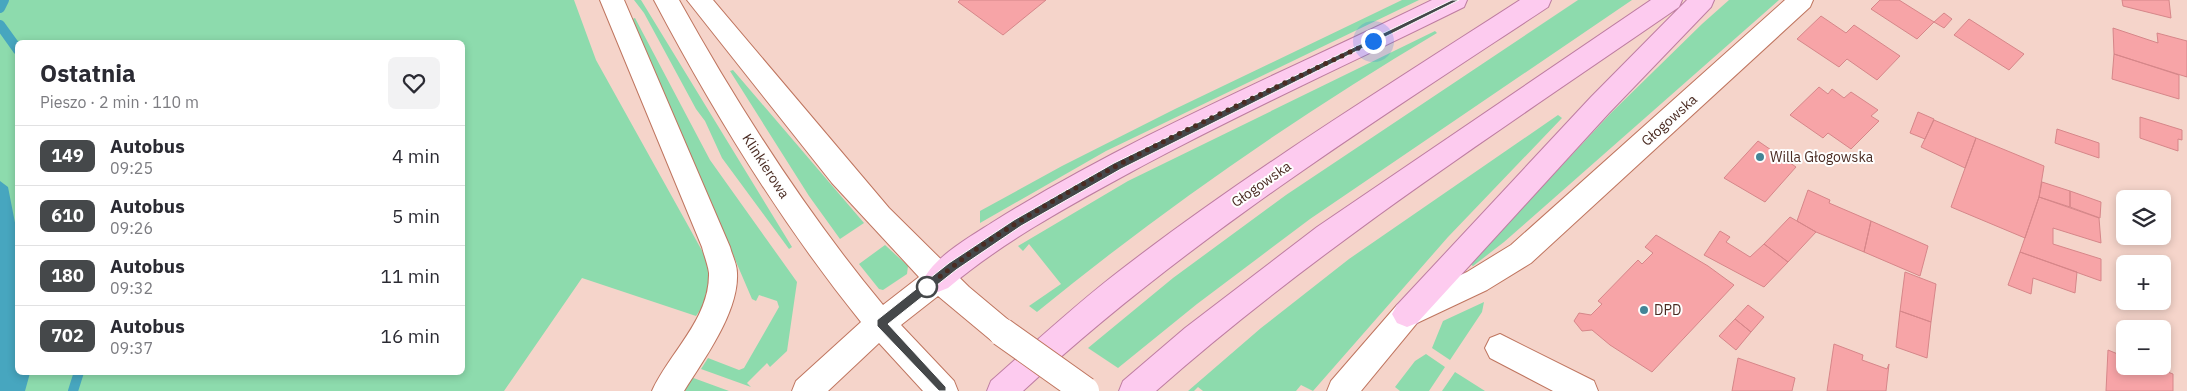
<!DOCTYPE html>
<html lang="pl">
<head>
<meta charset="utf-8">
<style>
	:root { --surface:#fff; --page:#f2f2f3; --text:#2b2b33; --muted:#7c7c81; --line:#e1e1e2 }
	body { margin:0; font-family:"IBM Plex Sans",sans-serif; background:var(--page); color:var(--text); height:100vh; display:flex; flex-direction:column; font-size:19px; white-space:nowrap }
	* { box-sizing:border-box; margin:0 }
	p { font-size:16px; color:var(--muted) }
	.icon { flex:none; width:28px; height:28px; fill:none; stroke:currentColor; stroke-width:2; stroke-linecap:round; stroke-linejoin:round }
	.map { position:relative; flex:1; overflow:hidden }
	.panel { position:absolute; left:15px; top:40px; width:450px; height:335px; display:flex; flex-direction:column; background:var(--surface); border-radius:8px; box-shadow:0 2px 8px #0003 }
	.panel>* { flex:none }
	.badge { padding:0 10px; border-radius:8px; font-size:18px; line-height:32px }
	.tools { position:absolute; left:2116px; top:190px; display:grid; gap:10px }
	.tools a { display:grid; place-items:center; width:55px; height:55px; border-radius:8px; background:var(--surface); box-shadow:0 2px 8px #0003; font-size:25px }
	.you { position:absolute; width:25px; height:25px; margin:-12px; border:4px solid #fff; border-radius:50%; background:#1a73e8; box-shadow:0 0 0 8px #1a73e833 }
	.map>.badge { position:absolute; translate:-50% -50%; box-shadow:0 0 0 2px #fff }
	.round { display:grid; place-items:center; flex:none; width:52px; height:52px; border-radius:8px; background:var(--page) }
	.summary { display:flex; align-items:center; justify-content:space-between; height:85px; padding:0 25px }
	h1 { font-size:24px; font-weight:700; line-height:38px }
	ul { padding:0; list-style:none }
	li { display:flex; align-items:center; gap:15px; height:60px; padding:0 25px; border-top:1px solid var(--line) }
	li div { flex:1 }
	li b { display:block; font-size:19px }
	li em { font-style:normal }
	li .badge { min-width:55px; font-weight:700; text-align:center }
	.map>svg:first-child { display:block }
</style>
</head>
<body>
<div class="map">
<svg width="2187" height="391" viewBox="0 0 2187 391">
	<rect width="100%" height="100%" fill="#f5d4ca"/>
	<path fill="#8ddbad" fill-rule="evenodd" d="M0,0H574L596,60L715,274L713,291L696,316L582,278L504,391H0ZM18,42H462V372H18Z
		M634,0H641L792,247L789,249L722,158L705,121L696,109L644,13Z
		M1402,0H1419L1106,151L980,223V211L1062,166L1175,109Z
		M1578,0H1632L1310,219L1197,304L1118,368L1088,348L1173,278L1286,195Z
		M1729,0H1779L1504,242L1473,266L1470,264L1611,113L1702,24Z
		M635,18L710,160L797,282L787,351L770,367L767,363L747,383L751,387L701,369L708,358L739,370L744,368L779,307L777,301L759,295L756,301L752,299L632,19Z
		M1435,31L1437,33C1297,116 1163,209 1037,312L1029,306L1061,284L1029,244L1023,251L1018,246L1128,181Z
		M733,70L864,223L840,239L809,196L730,71Z
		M1558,115L1562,118L1448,237L1313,391L1301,385L1296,391H1203L1198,387L1194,391H1188L1261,328L1349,259Z
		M885,245L908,266L907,274L883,290L879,289L859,264Z
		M1484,302L1482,312L1450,360L1432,348L1443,321Z
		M1426,354L1445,367L1429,391H1400L1395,387L1415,361Z
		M1455,372L1485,391H1442Z
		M688,376L729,391H679Z"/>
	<path fill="#47a6bf" d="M0,181L8,187L17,233L18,372L30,373L25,391H0Z"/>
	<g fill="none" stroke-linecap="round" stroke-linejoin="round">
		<path stroke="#47a6bf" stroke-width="10" d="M0,8L4,0
			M0,25L18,50
			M73,391L79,372"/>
	</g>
	<path fill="#f7a4a7" stroke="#d68689" d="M960,0H1046L1003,35L958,2Z
		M1880,0H1899L1934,22L1917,39L1871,9Z
		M2122,0H2169L2171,18L2123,6Z
		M1944,13L1952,19L1944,28L1934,22Z
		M1821,16L1846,33L1854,25L1900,56L1877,80L1847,59L1839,67L1797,39Z
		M1969,19L2024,54L2009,70L1954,35Z
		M2113,28L2158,43L2157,33L2187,41V77L2114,54Z
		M2114,54L2179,75V99L2112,79Z
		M1819,87L1828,94L1832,89L1844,98L1851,92L1878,110L1871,116L1879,121L1851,149L1828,133L1823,138L1790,115Z
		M1918,112L1934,119L1925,139L1910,133Z
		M2140,117L2182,130V140L2178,139V151L2140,138Z
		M1934,120L1976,138L1965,168L1921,147Z
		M2057,129L2099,143V158L2055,143Z
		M1976,138L2044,166L2039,197L2025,238L1951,207Z
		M1758,141L1796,167L1765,202L1724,178Z
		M2042,182L2070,191V207L2039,197Z
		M1808,190L1830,200L1829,203L1871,221L1864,252L1816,232L1797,221Z
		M2070,191L2101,202L2100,218L2070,207Z
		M2039,197L2099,218L2101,243L2053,228V244L2101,259V281L2020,252Z
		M1790,217L1816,232L1788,262L1764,244Z
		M1871,221L1928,246L1920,276L1864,252Z
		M1720,231L1730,237L1726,242L1750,257L1764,244L1788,262L1764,287L1704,255Z
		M1656,235L1708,266L1734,285L1652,372L1610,345L1592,330L1582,331L1574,321L1579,313L1591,315L1602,304L1598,301L1638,260L1642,264L1653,253L1645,247Z
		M2020,252L2077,272L2075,293L2033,278L2031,294L2008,285Z
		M1905,272L1936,284L1931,322L1900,311Z
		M1748,305L1764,317L1751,332L1735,319Z
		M1900,311L1931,322L1927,358L1896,347Z
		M1735,319L1751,332L1736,350L1719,336Z
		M1834,344L1863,355L1862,360L1887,369L1889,364L1886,391H1827Z
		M2108,350L2125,357V366H2152L2173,374V391H2106Z
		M1738,358L1795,378L1792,391H1732Z"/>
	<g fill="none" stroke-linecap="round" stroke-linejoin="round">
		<g stroke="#bf755f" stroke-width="2">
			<path id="minor" d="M600,0H624L730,247C732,255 737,264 737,273C739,312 704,359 684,391H652C669,353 710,319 709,273C708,265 704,255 702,247Z
				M654,0H679C738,106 805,211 883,305L919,277L832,183L687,0H713L889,208L969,287L1012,323L1017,332L1012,341L1002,345L992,341L938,296L901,325L954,381L958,391H923L879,343L828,391H792L796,381L861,322C781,223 713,112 654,0Z
				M1785,0H1813L1810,7L1531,263L1487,290L1417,323L1361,391H1327L1331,381L1397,305L1467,272L1511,245Z
				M1500,334L1594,381L1598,391H1553L1490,358L1485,348L1490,338Z"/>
		</g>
		<g stroke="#be7da1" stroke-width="2">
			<path id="major" d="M1432,0H1467L1464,7C1353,62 1240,113 1131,172C1067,207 1004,241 948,288L938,292L928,288L924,279C934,257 973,235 993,222C1132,135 1285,72 1432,0Z
				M1520,0H1551L1548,7C1366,127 1184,242 1023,391H987L991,381C1033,344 1074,306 1118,272C1246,173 1384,88 1520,0Z
				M1651,0H1682L1679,7C1501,130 1319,247 1156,391H1119L1123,381L1185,328L1317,227Z
				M1687,0H1714L1711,7L1609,113L1417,323L1407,327L1397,323L1392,314L1397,305L1591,97Z"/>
		</g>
		<use href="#minor" fill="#fff" fill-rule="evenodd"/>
		<use href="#major" fill="#fdcbef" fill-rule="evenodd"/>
		<g stroke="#bf755f" stroke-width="30" stroke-linecap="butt">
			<path id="minor-bridge" d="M1002,332L1085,391"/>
		</g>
		<use href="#minor-bridge" stroke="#fff" stroke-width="28"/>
	</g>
	<path fill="#45484a" stroke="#fff" d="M1452,0H1459L1121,169L1021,226L956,270L888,324L946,387V391H939L877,326V320L949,263L1014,220L1114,163Z"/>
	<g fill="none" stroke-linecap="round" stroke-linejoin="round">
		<path stroke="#4a2b22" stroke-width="5" stroke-dasharray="0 9" d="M927,287L923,290C938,278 953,266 968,255C1094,168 1236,107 1373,41"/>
	</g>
	<g fill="#438597" stroke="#fefefe" stroke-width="2">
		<circle cx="1760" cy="157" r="5"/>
		<circle cx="1644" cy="310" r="5"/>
	</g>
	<circle fill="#fff" stroke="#45484a" stroke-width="2.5" cx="927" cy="287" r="10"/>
	<g text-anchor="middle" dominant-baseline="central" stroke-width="4" stroke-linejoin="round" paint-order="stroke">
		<g font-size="14" fill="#4a2b22" stroke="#fefefe">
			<text transform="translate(1669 120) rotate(-42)">Głogowska</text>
			<text transform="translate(766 166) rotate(57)">Klinkierowa</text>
			<text transform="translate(1261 184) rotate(-35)">Głogowska</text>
		</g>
		<g font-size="14" fill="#4a2b22" stroke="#fefefe" text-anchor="start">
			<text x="1770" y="157">Willa Głogowska</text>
			<text x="1654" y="310">DPD</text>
		</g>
	</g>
</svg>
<div class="tools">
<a><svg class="icon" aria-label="layers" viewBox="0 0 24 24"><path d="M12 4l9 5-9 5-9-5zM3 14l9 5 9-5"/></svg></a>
<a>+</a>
<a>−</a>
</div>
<div class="you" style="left:1373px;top:41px"></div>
<section class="panel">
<div class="summary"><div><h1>Ostatnia</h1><p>Pieszo · 2 min · 110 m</p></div><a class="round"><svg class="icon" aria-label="heart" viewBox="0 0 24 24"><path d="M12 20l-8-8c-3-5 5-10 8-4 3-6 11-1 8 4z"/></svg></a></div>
<ul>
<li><span class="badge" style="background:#45484a;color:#fff">149</span><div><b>Autobus</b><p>09:25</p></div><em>4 min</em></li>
<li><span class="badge" style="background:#45484a;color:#fff">610</span><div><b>Autobus</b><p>09:26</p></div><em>5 min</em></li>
<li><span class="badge" style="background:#45484a;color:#fff">180</span><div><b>Autobus</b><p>09:32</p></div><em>11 min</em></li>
<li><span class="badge" style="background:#45484a;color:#fff">702</span><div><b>Autobus</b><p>09:37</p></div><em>16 min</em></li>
</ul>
</section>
</div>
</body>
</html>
